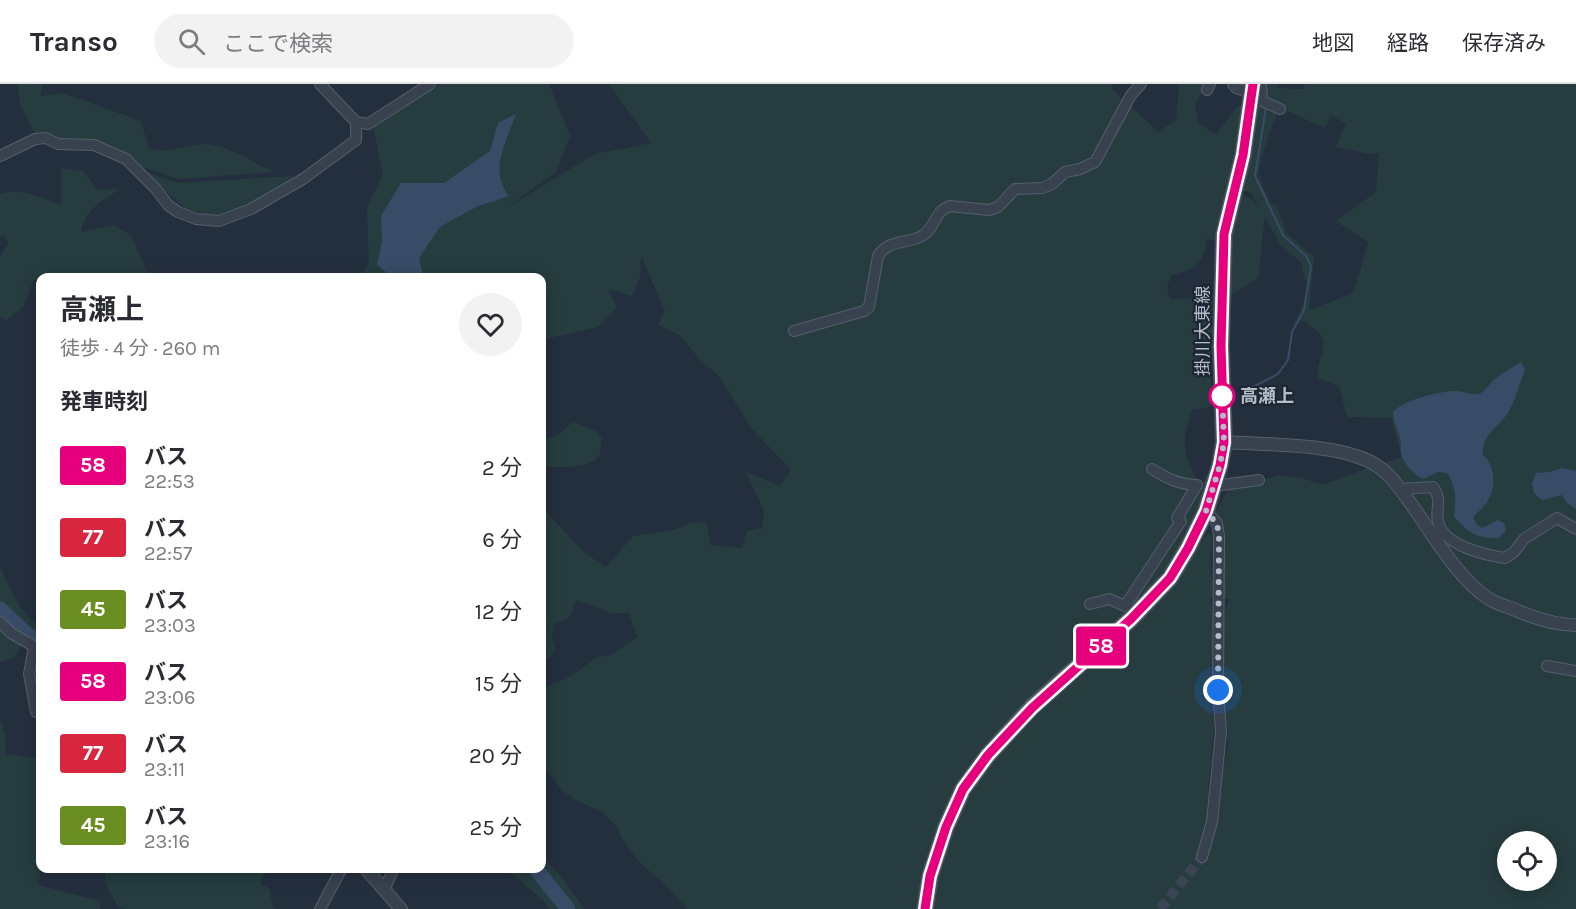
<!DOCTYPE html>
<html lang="ja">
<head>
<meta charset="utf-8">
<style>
	:root { --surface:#fff; --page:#f2f2f3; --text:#2b2b33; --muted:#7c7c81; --line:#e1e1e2 }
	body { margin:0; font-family:Karla,"Noto Sans JP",sans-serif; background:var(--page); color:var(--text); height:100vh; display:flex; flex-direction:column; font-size:22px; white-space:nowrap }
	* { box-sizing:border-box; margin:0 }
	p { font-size:20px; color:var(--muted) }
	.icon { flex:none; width:33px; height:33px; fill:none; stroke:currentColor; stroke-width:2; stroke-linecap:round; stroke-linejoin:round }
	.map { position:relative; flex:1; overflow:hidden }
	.details { position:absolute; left:36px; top:189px; width:510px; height:600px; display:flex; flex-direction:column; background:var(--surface); border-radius:12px; box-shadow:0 3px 15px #0003 }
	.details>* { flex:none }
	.badge { padding:0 12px; border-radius:4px; font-size:21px; line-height:39px }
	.buttons { position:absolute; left:1497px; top:747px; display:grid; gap:12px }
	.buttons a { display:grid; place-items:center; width:60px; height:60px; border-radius:50%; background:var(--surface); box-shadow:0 3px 15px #0003; font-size:30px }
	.you { position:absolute; width:30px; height:30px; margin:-15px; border:4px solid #fff; border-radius:50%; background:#1a73e8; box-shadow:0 0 0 9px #1a73e833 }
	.map>.badge { position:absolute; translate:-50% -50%; box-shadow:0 0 0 3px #fff }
	h2 { padding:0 24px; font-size:22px; line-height:54px }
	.round { display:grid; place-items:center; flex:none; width:63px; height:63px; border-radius:32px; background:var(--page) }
	.head { display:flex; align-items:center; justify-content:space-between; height:102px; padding:0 24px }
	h1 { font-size:28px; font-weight:700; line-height:45px }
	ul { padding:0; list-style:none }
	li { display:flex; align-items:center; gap:18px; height:72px; padding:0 24px }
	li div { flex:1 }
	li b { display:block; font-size:22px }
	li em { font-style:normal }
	li .badge { min-width:66px; font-weight:700; text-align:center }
	header { display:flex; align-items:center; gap:36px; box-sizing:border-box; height:84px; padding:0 30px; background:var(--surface); border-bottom:2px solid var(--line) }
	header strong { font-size:28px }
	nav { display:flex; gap:33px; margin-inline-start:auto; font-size:21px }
	.search { width:420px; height:54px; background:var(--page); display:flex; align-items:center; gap:15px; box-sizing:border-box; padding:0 21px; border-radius:33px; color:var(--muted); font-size:22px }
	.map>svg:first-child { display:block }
</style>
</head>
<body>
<header>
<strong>Transo</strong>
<div class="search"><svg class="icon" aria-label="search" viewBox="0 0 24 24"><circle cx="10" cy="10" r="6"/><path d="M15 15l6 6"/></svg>ここで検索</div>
<nav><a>地図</a><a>経路</a><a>保存済み</a></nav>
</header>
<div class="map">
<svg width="1576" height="825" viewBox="0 0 1576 825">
	<rect width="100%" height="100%" fill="#242f3e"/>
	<path fill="#263c3f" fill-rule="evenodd" d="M17,0H42L41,12L63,9L141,37L149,64C169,71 188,59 209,60C229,62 255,80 274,88L178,95L48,51L36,53L20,19Z
		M440,0H549L570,52L556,88L508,123L595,70L651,59L609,0H1112V5L1158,48L1176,36L1179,0H1207L1195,20L1198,39L1216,50L1238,22H1243L1240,54L1217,156L1207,155C1202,182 1197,185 1171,191L1167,204L1170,215L1207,213L1204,232L1208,213H1213L1210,323L1192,326C1182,357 1181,368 1198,397L1180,435L1209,388L1197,430L1192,473L1209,448L1213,456L1210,473L1213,510L1210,517L1214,533L1210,604L1214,646L1208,707L1224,682L1228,661L1222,572L1224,531L1229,515L1220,514L1225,449L1215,429L1230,402L1258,398L1278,391L1302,394L1323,401L1367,384L1335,373L1366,380L1370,384L1402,373L1391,334L1347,333L1339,302L1319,295C1313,281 1329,265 1322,253C1319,247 1309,242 1304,237L1294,239L1301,226L1309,198L1304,194L1302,179L1280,161L1265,132L1258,194L1232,210C1221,179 1235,141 1240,110L1252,115L1260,124L1251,109L1238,104L1260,0H1276L1278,4L1304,5L1305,0H1576V825H687L665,801L637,776L621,753L617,743L603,728L577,717L562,706L542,679V604L566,595L598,573L611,571L637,553L629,529H611L576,516L571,532L552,541L554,548L551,551L555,563L551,573L542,577V424L586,470L606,483L633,452L670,447L691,439L706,438L711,461L742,464L747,447L762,444L764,427L746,388L780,402L791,386L751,344L719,292L701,277L680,251L658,241L665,227L641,172L640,193L632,212L608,205L617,224L598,243L542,256V194H358L369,180L367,123L383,91L373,42ZM1283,20L1287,27L1325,44L1331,31L1346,40L1336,63L1369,70L1379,69L1376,108L1336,137L1368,158L1359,191L1352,210L1309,226L1314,173L1286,148L1277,122L1257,112L1270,117C1267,109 1260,98 1259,89C1259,78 1275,29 1283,20ZM1508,758H1546V796H1508Z
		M61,84L83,87L98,106L120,105C102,117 85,125 81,148L113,141L131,151L148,190L146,194H40V196H34L23,223L6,236L0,233V173L8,159L4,152H0V110C20,103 42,114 61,121Z
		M144,88L178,99L293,92L276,107L234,128L215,131L187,126Z
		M573,338L597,348L602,354C601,360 601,369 598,373C589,385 554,384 542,382V355L555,353Z
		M0,481C7,499 22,534 40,541V562L9,542L0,530Z
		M0,545L21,561L14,574L0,578Z
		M0,635L5,649L6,670L35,674L40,685L41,785L38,801L100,817V825H0Z
		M542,773L560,791L585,825H549L545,818L506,785L542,784Z
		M106,785H266L260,800L269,804L273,823L276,825H126L118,823L105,798Z"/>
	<path fill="#394c67" d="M516,30C507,57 488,86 509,112L476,123L440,143L419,174L423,193H392L377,181L382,158L381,132L401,99H444L490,67L498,39Z
		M1521,278L1525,286C1520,298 1517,311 1511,323C1504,341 1480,349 1483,371C1496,382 1496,404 1487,418C1484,423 1478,428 1473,433L1476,440L1482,444L1498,436L1504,439L1506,446L1499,454C1474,454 1471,450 1454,433C1456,416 1457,404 1447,389L1438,388L1423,395C1414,391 1404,380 1401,370C1400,365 1402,360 1400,355C1398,345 1393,339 1393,328C1405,315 1440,307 1458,307C1465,308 1473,312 1481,309C1486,306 1490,299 1494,296C1502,289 1512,284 1521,278Z
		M1562,384L1576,387V425L1567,419L1562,411L1542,416L1534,409L1532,399L1536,389L1550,388Z"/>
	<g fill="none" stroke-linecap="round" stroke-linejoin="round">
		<path stroke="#394c67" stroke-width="2" d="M1240,306L1257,301L1278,290L1288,276L1292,248L1304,226L1311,182L1306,172L1283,151L1255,92L1266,23"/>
		<path stroke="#394c67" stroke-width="15" d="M0,525L28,551L40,556
			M535,784L568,825"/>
		<path stroke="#3a4453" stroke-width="10" stroke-dasharray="10 5" stroke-linecap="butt" d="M1160,825L1202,773"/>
		<g stroke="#565f6c" stroke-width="12">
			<path id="minor" d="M320,0L356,38L368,40L430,0
				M1233,0L1236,4L1252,10
				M1261,0L1262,17L1280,25
				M1207,6L1210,0
				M0,72L35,55L46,54L58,60L94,61L126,75L156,105L168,121L178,128L196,135L219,137L251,125L303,95L356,56V38
				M794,247L864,227L869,223L878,172C889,154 910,161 925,150C936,141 935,127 950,122L989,126L998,123L1015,105L1042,104L1052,100L1065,88L1080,85L1095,78L1131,11L1141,0
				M1214,402L1259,396
				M1401,405L1433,403C1443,417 1435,423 1438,438C1444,462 1485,471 1505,474L1514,468L1524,455L1557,434L1576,445
				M1090,520L1109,515L1125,522L1181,437L1177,434L1197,401C1178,400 1168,395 1152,385
				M0,538L11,549L40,566
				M34,563L29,590L36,628
				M1547,582L1576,587
				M1202,773L1212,738L1221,648L1218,606L1219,452L1217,439L1206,427
				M384,806L394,784
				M320,825L342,784"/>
		</g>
		<g stroke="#565f6c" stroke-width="14">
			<path id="tertiary" d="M1224,358C1268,361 1329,359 1369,377C1390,387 1403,409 1416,427C1436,456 1459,495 1489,515C1497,520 1509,523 1518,527C1537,535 1556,541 1576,541
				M365,784L401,825"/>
		</g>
		<g stroke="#414a57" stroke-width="18">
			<path id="primary" d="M925,825L930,792L946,743L963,705L988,671L1032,623L1131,535L1170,494L1188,464L1206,427L1220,381L1224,358L1221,262L1224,150L1243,71L1253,0"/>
		</g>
		<use href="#minor" stroke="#38414e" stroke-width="10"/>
		<use href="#tertiary" stroke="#38414e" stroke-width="12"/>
		<use href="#primary" stroke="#56606e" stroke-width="16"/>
	</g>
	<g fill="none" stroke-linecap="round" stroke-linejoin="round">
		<g stroke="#fff" stroke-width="14">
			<path id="line" d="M925,825L930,792L946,743L963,705L988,671L1032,624L1131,535L1170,494L1188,464L1206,427L1220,381L1224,358L1221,262L1224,150L1243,71L1253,0"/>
		</g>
		<use href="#line" stroke="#e6007e" stroke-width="9"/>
		<path stroke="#b4bcc9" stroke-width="6" stroke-dasharray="0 10.8" d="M1218,606L1219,452L1217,440L1206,427L1220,381L1224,358L1222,302V312"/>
	</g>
	<circle fill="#fff" stroke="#e6007e" stroke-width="3" cx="1222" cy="312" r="12"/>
	<g text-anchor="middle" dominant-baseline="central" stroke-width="4.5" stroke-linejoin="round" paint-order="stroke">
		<g font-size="18" fill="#b4bcc9" stroke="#1d2633">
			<text transform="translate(1203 247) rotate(-90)">掛川大東線</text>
		</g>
		<g font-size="18" font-weight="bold" fill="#b4bcc9" stroke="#1d2633" text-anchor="start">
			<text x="1240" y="312">高瀬上</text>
		</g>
	</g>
</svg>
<div class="buttons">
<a><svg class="icon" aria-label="locate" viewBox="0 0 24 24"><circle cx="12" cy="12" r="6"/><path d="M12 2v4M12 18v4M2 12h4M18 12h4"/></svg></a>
</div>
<div class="you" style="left:1218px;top:606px"></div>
<b class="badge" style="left:1101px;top:562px;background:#e6007e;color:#fff">58</b>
<section class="details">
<div class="head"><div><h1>高瀬上</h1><p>徒歩 · 4 分 · 260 m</p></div><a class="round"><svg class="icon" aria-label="heart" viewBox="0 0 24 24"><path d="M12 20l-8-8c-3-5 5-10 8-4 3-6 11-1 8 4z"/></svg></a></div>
<h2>発車時刻</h2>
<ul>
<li><span class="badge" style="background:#e6007e;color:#fff">58</span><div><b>バス</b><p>22:53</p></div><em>2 分</em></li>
<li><span class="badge" style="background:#d7263d;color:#fff">77</span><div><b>バス</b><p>22:57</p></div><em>6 分</em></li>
<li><span class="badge" style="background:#6b8e23;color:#fff">45</span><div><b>バス</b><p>23:03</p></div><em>12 分</em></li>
<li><span class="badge" style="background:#e6007e;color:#fff">58</span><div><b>バス</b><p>23:06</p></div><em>15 分</em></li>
<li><span class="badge" style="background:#d7263d;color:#fff">77</span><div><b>バス</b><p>23:11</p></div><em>20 分</em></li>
<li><span class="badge" style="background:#6b8e23;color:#fff">45</span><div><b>バス</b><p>23:16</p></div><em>25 分</em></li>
</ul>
</section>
</div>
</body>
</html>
